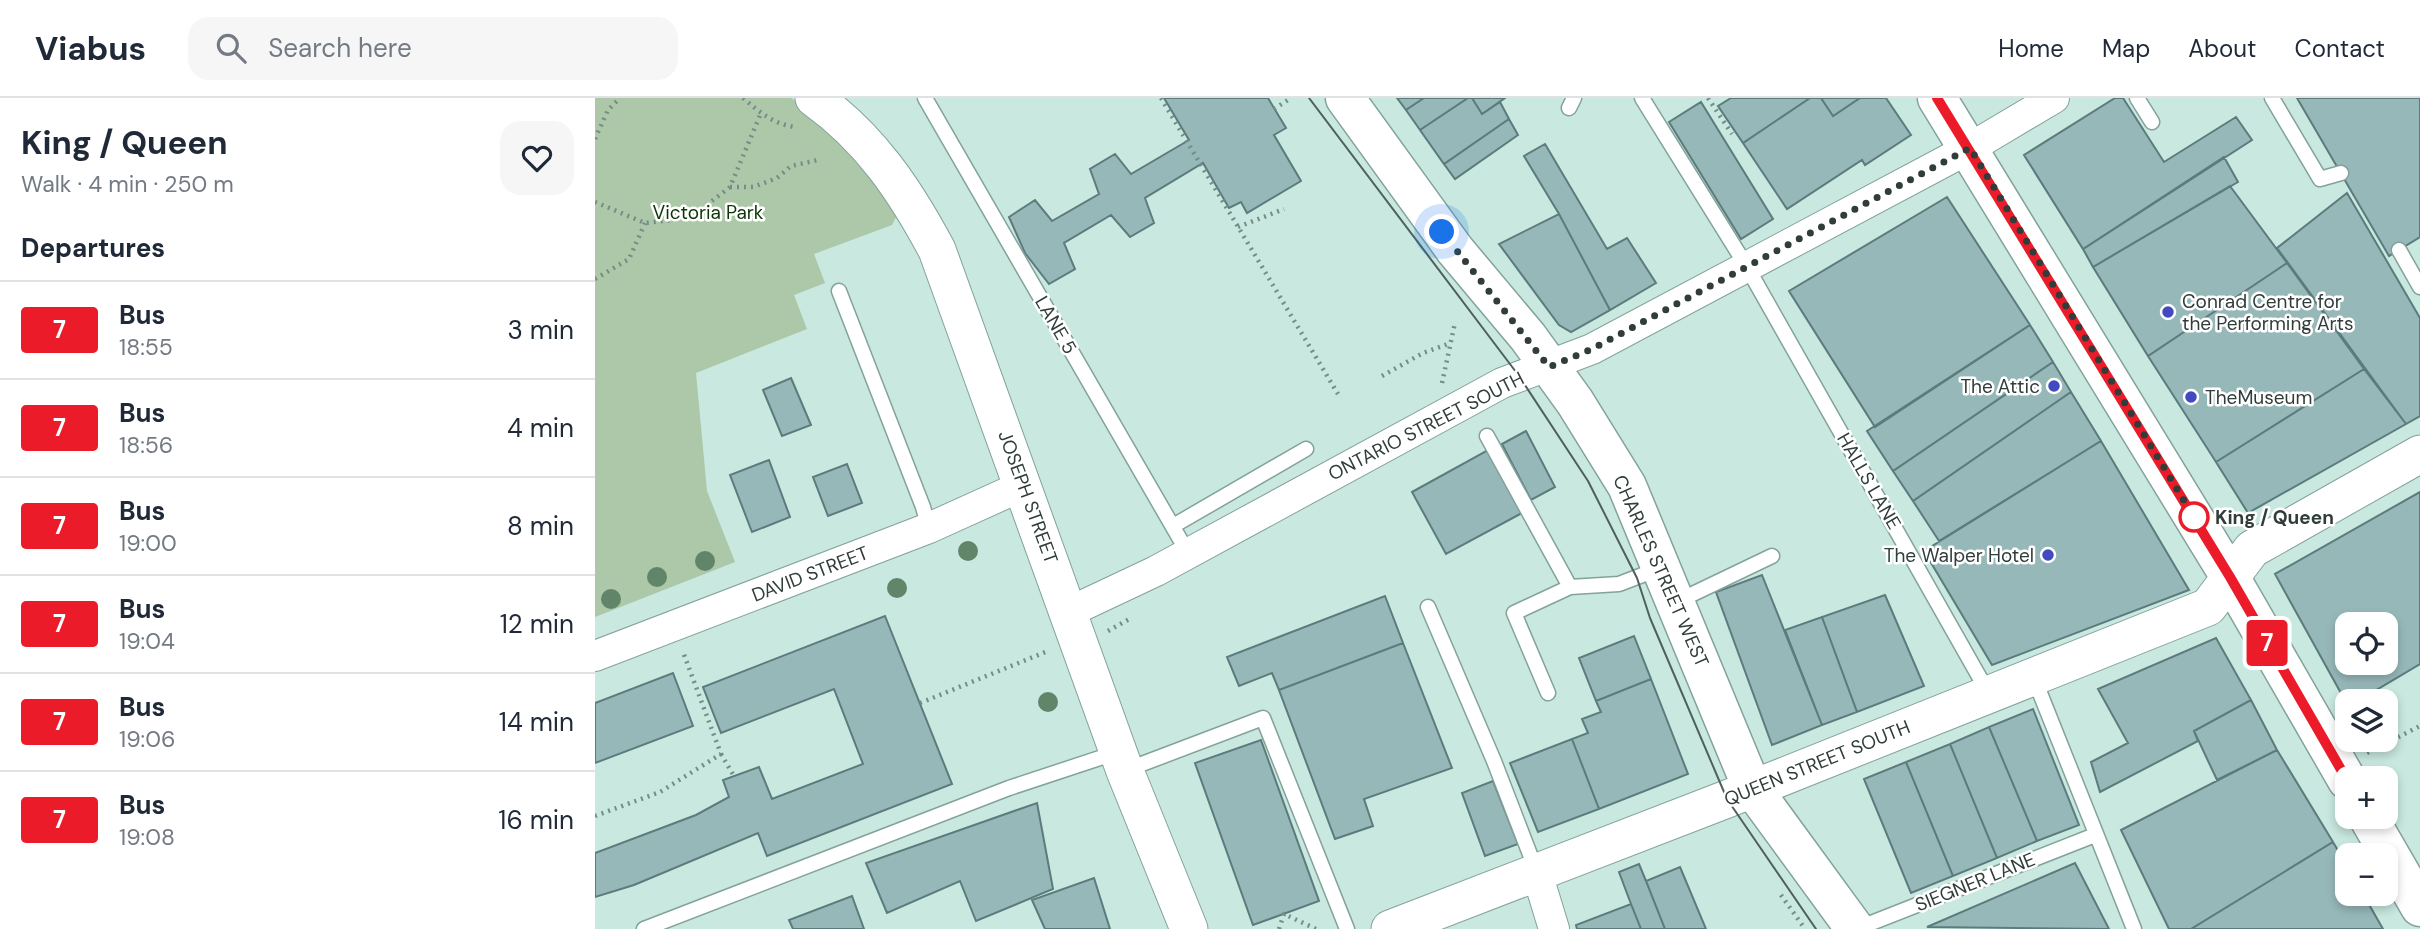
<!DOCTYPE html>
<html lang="en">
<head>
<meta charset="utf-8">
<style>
	:root { --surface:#fff; --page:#f6f6f7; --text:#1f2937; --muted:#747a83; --line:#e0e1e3 }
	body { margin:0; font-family:"DM Sans",sans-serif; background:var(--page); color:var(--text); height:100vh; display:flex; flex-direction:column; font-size:26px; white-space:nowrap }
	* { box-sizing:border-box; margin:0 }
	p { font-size:23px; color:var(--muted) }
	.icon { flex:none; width:38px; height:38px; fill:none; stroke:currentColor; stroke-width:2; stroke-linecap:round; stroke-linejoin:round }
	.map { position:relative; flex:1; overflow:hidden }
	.panel { display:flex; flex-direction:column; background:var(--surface); width:595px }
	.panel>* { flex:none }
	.badge { padding:0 14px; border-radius:5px; font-size:24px; line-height:46px }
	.fabs { position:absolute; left:1740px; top:514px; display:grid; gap:14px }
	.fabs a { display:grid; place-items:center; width:63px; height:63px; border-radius:14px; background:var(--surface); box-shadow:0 4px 10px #0003; font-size:35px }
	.you { position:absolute; width:35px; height:35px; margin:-18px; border:5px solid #fff; border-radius:50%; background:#1a73e8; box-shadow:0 0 0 10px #1a73e833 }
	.map>.badge { position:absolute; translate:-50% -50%; box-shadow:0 0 0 4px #fff }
	h2 { padding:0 21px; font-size:26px; line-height:63px }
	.round { display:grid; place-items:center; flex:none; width:74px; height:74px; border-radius:21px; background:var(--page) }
	.summary { display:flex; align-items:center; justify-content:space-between; height:119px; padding:0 21px }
	h1 { font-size:33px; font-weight:700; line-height:52px }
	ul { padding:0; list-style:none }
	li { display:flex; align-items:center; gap:21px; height:98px; padding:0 21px; border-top:2px solid var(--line) }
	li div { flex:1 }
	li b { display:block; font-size:26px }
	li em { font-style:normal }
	li .badge { min-width:77px; font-weight:700; text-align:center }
	header { display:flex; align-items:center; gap:42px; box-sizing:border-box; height:98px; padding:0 35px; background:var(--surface); border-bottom:2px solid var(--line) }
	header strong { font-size:33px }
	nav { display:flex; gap:38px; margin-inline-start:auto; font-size:24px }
	.search { width:490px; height:63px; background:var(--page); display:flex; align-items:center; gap:18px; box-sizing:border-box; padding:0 24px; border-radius:21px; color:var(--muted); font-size:26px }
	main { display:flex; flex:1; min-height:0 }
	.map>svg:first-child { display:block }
</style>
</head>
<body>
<header>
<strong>Viabus</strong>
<div class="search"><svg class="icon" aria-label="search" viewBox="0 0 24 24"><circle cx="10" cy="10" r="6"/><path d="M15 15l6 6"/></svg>Search here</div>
<nav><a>Home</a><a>Map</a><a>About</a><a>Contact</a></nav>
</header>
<main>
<section class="panel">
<div class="summary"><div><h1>King / Queen</h1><p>Walk · 4 min · 250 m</p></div><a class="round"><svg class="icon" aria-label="heart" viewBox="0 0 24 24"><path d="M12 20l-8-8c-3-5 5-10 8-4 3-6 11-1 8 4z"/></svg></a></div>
<h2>Departures</h2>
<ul>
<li><span class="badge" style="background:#ec1b29;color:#fff">7</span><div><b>Bus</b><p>18:55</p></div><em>3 min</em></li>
<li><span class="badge" style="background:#ec1b29;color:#fff">7</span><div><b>Bus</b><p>18:56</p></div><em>4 min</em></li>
<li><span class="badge" style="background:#ec1b29;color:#fff">7</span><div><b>Bus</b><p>19:00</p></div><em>8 min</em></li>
<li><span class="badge" style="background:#ec1b29;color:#fff">7</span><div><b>Bus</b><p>19:04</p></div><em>12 min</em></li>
<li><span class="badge" style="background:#ec1b29;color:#fff">7</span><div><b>Bus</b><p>19:06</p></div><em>14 min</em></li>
<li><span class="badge" style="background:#ec1b29;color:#fff">7</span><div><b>Bus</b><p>19:08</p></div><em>16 min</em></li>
</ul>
</section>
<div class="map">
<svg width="1825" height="831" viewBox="0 0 1825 831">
	<rect width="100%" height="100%" fill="#c8e8e0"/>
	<path fill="#acc8a8" d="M0,0H196L244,32L277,64L301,119L297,127L219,156L230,185L199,197L212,231L101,275L112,393L140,464L0,519Z"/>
	<path fill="#97b8b9" stroke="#5c7b7c" stroke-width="2" fill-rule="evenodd" d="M569,0H673L691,30L679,37L706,83L652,115L646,104L634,110L608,65L550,100L559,125L535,139L516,117L469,145L480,171L454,186L430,155L414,119L440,102L457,123L504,96L495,71L520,56L536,76L594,42Z
		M802,0H829L811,12Z
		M829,0H873L825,32L811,12Z
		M873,0H877L887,16L905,4L914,21L849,66L825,32Z
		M877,0H910L887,16Z
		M1136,0H1215L1148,45L1123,8Z
		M1215,0H1226L1238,18L1265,0H1291L1316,37L1270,67L1267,62L1192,111L1148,45Z
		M1226,0H1265L1238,18Z
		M1520,0H1528L1569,64L1641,19L1657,42L1488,151L1429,57Z
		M1702,0H1825V139L1794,158Z
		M1106,4L1178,121L1146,141L1074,24Z
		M914,21L923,37L860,81L849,66Z
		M950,46L1012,151L1032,140L1061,185L1015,212L964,116L929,58Z
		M1629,59L1643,84L1498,169L1488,151Z
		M1635,88L1692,165L1553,258L1498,169Z
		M1752,95L1825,220V318L1811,326L1682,150Z
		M1352,99L1435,227L1280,329L1194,193Z
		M964,116L1015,212L976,234L964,227L904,146Z
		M1692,165L1769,271L1621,364L1553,258Z
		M1435,227L1458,264L1298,373L1272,333Z
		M1458,264L1476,294L1318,403L1298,373Z
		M1769,271L1811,326L1653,415L1621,364Z
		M196,280L216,327L187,338L168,292Z
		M1476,294L1506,343L1344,443L1318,403Z
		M931,333L960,389L936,402L907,346Z
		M1506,343L1594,492L1397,567L1329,453Z
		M893,352L927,415L851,456L817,394Z
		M174,362L195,419L157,434L135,377Z
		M252,366L267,405L233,418L218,379Z
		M1825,394V566L1761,604L1752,606L1680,476ZM1752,527H1790V565H1752Z
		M1167,477L1227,627L1177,647L1121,494Z
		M1290,497L1329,588L1262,614L1227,519Z
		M790,498L808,545L684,592L677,575L644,588L632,559Z
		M290,518L357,686L172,758L163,735L39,787L0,799V755L101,717L134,699L128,682L164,669L177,701L268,666L239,591L126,635L108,589Z
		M1227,519L1262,614L1227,627L1190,532Z
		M1039,538L1056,581L1001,603L984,560Z
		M1621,540L1656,602L1599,633L1603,643L1505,694L1496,664L1533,645L1503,591Z
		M808,545L857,670L769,701L778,728L740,741L684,592Z
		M78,575L98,628L0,665V605Z
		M1056,581L1093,676L1004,711L977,641L993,635L987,621L1006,614L1001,603Z
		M1656,602L1682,652L1622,682L1599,633Z
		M1438,611L1484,727L1442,743L1394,629Z
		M1394,629L1442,743L1402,760L1355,646Z
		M977,641L1004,711L943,734L915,665Z
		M666,642L724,803L658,827L600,665Z
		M1355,646L1402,760L1358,778L1311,664Z
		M1682,652L1738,744L1596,831H1574L1526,732Z
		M1311,664L1358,778L1316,795L1269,681Z
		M898,683L923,746L890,758L867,695Z
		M442,705L458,791L381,823L365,783L292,815L271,765Z
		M1738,744L1752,768V796H1768L1788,831H1596Z
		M1480,765L1514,831L1332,829Z
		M1044,766L1051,783L1070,831H1046L1036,806L1024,774Z
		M1085,769L1111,831H1070L1051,783Z
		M499,780L515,831H450L437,802Z
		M257,798L269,831H198L194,822Z
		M1036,806L1046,831H982L981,827Z"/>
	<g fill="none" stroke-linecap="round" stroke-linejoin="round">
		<g stroke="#83a29b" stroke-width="17">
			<path id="service" d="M330,0L593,455
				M1047,0L1152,169L1394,596
				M1542,0L1557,24
				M1677,0L1725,81L1746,75
				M974,10L979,0
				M1804,152L1825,189
				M244,193L328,409L334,430
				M892,338L975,489
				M578,428L711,351
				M1081,504L1177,458
				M833,509L899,663L941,772
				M1439,580L1539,831
				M953,595L919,515L975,489L1024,486L1063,471
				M531,672L668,620L752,831
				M49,831L414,690L523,654
				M1261,831L1500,737"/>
		</g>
		<g stroke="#83a29b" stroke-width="32">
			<path id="minor" d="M474,514L561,473L907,285L997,251L1375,50L1459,0
				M0,558L334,430L427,388
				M941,772L959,831"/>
		</g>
		<g stroke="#83a29b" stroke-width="39">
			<path id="tertiary" d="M219,0C275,40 310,92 342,152L530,673L594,831
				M795,831L1132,701L1613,509L1657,451L1825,356"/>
		</g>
		<g stroke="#83a29b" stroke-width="41">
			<path id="secondary" d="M750,0L860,152L933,239L980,304L1032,388L1157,690L1260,831
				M1342,0L1635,479L1752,682
				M1773,719L1825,809"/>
		</g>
		<path stroke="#768c87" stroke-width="4.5" stroke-dasharray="2 5" stroke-linecap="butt" d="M148,0C164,14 180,27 201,29
			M566,0L743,296
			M1113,0L1137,36
			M679,11L693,2
			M0,41L13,12L25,0
			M135,89H158L182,80L196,68L223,62
			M0,104L50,125L78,122L108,110L135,89L166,15
			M643,129L689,111
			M0,181L34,161L50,125
			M787,278L828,255L853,246
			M847,285L860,225
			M513,533L536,520
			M325,605L453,553
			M1772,655L1825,628
			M126,656L139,678
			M0,718L65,694L126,656L88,554
			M1186,797L1210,831
			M684,831L689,816L721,831"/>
		<use href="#service" stroke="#fff" stroke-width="14"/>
		<use href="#minor" stroke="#fff" stroke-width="30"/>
		<use href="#tertiary" stroke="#fff" stroke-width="37"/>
		<use href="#secondary" stroke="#fff" stroke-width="38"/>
		<path stroke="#4f605c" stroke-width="2" d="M714,0L924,278L993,383L1042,480L1055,520L1132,701L1221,831"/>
	</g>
	<g fill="#618569">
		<circle cx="373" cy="453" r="10"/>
		<circle cx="110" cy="463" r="10"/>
		<circle cx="62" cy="479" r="10"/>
		<circle cx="302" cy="490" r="10"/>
		<circle cx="16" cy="501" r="10"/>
		<circle cx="453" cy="604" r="10"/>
	</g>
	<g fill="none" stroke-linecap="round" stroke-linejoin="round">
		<g stroke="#fff" stroke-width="16">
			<path id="line" d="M1342,0L1635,479L1752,682"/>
		</g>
		<use href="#line" stroke="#ec1b29" stroke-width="10"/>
		<path stroke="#303d3a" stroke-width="7" stroke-dasharray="0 12.6" d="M847,134L954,269L997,251L1375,50L1599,419"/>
	</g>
	<g fill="#414abf" stroke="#fff" stroke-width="2.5">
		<circle cx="1573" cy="214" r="7"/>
		<circle cx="1459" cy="288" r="7"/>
		<circle cx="1596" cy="299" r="7"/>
		<circle cx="1453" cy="457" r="7"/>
	</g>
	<circle fill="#fff" stroke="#ec1b29" stroke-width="3.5" cx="1599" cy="419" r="14"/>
	<g text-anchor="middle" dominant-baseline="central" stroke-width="5" stroke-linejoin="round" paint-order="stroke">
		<g font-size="19" fill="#0d3408" stroke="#fff">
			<text x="113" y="114">Victoria Park</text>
		</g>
		<g font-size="19" fill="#303d3a" stroke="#fff" text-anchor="start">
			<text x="1587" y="203">Conrad Centre for<tspan x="1587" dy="22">the Performing Arts</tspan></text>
			<text x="1445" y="288" text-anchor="end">The Attic</text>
			<text x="1610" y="299">TheMuseum</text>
			<text x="1439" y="457" text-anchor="end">The Walper Hotel</text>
		</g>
		<g font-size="19" fill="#303d3a" stroke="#fff">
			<text transform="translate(461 227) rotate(60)">LANE 5</text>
			<text transform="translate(831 328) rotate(-27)">ONTARIO STREET SOUTH</text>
			<text transform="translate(1274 383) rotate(60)">HALLS LANE</text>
			<text transform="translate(433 399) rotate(70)">JOSEPH STREET</text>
			<text transform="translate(1066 473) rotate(66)">CHARLES STREET WEST</text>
			<text transform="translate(215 476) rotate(-21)">DAVID STREET</text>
			<text transform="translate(1222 665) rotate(-22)">QUEEN STREET SOUTH</text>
			<text transform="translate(1380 784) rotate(-22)">SIEGNER LANE</text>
		</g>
		<g font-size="19" font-weight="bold" fill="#303d3a" stroke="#fff" text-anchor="start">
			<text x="1620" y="419">King / Queen</text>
		</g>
	</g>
</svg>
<div class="fabs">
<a><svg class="icon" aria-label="locate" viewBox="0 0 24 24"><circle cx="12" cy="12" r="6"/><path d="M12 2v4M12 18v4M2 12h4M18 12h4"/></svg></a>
<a><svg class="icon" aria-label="layers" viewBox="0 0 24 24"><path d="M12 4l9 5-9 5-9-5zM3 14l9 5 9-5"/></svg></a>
<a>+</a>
<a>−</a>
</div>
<div class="you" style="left:847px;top:134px"></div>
<b class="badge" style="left:1672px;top:545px;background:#ec1b29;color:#fff">7</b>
</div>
</main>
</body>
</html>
